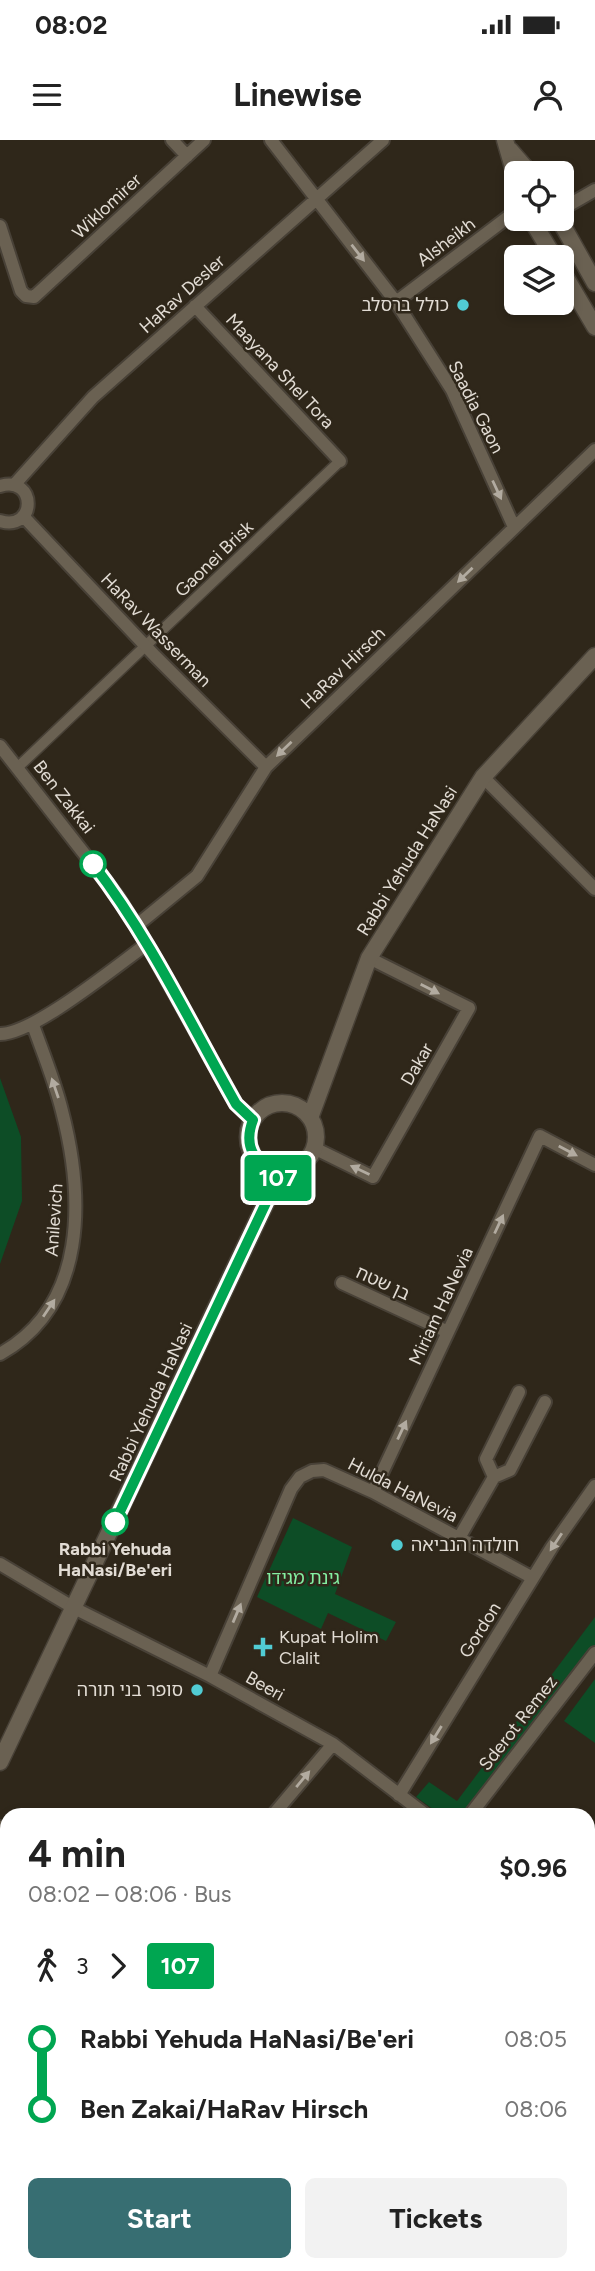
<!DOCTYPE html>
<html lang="en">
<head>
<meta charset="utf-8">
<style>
	:root { --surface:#fff; --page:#f2f2f2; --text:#222; --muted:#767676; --accent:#376e72 }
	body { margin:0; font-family:Figtree,"Noto Sans Hebrew",sans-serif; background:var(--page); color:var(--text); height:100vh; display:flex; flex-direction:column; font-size:26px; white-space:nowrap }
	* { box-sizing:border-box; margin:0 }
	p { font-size:23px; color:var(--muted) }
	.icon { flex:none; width:38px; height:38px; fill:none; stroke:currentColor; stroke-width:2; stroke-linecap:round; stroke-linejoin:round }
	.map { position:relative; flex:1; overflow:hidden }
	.side { position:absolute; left:0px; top:1668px; width:595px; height:464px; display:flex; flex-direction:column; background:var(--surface); border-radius:21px 21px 0 0; box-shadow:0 4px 10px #0003 }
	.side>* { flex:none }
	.badge { padding:0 14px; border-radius:5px; font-size:24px; line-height:46px }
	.tools { position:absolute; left:504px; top:21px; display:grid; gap:14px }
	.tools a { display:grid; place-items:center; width:70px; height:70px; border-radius:10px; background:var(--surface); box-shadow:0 4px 10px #0003; font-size:35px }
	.map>.badge { position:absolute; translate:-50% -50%; box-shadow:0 0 0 4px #fff }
	.legs { display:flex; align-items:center; gap:10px; height:77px; padding:0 28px; font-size:23px }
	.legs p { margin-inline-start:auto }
	.summary { display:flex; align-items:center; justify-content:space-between; height:119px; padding:0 28px }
	h1 { font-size:38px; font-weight:700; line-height:52px }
	.action { display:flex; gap:14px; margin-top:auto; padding:14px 28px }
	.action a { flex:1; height:80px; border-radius:10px; background:var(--accent); color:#fff; font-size:28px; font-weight:700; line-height:80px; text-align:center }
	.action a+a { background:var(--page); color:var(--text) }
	ul { padding:0 28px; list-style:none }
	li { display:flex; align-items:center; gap:24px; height:70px; font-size:26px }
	li i { display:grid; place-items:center; width:10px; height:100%; margin:0 9px; background:currentColor }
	li i::after { content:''; width:18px; height:18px; margin:-9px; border:5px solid; border-radius:50%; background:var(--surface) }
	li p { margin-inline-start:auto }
	li:first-child i { background:linear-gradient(#0000 50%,currentColor 0) }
	li:last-child i { background:linear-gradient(currentColor 50%,#0000 0) }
	.status { display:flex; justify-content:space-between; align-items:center; height:49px; padding:0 35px; background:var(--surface); direction:ltr }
	.status svg { height:19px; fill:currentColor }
	header { display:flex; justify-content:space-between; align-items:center; height:91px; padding:0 28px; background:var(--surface); font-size:32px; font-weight:700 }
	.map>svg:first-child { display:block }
</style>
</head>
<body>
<div class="status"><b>08:02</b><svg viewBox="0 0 49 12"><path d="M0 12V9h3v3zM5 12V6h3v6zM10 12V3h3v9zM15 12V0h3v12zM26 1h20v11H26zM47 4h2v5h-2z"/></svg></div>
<header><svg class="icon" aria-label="menu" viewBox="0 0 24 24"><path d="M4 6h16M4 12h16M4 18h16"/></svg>Linewise<svg class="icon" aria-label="person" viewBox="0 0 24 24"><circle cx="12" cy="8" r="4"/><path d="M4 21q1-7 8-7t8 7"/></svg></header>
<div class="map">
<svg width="595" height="2131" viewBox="0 0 595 2131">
	<rect width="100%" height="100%" fill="#2f271a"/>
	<path fill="#0d4d26" d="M0,938L21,997L22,1061L0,1124Z
		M293,1378L352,1407L335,1454L396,1482L386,1501L328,1473L321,1489L257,1457Z
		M595,1477V1505L465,1675H441L416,1657L429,1642L457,1661Z
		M595,1539V1603L564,1581Z
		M2,1789L7,1791V1864L0,1857V1792Z"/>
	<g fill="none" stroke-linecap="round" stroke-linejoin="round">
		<g stroke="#484137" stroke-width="13">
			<path id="pedestrian" d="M18,627L340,321"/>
		</g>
		<g stroke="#484137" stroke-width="16">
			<path id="minor" d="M172,0L187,16
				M271,0L396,162L452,250L514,387
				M562,69L595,50
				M0,86L21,151L26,156L34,157L204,0
				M396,162L516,71
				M195,166L340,321
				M14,345L93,257L383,0
				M0,346C37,335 37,392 0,381
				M23,376L155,516L266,627
				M0,606L118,757L147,804L236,964L253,980
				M483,637L595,749
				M136,786L197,736L266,627L595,310
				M0,894C34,894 116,826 147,804
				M314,1008L373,1037L469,868L369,818
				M342,1143L448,1192
				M0,1214C88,1165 84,1056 62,971C55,942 43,913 33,885
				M494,1337L510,1330L545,1262
				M373,1352L540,996L595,1025
				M459,1398L494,1337L486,1319L519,1252
				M0,1424L74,1468L210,1536L333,1604L426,1675
				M210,1536L291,1349L300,1337L312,1331L324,1330L373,1352L533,1438
				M399,1655L552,1407L595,1346
				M273,1675L333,1604
				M470,1675L595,1513
				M0,1687L7,1692
				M588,1748L595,1738
				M588,1795L595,1801
				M0,1912L7,1905
				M588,1940L595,1931
				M0,2117L7,2110
				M270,2124L276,2131
				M441,2124L447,2131
				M206,2131L213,2124"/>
		</g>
		<g stroke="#484137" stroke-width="19">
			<path id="tertiary" d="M505,0L516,38
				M510,10L530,33
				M531,79L554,117
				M559,79L595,143
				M562,131L595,187
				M248 997a34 34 0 1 1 68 0a34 34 0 1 1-68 0Z
				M310,978L369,818L483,637L595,516
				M0,1622L281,1031"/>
		</g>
		<use href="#pedestrian" stroke="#6a6152" stroke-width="10"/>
		<use href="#minor" stroke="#6a6152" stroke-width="12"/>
		<use href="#tertiary" stroke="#6a6152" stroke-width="16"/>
	</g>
	<defs><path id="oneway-solid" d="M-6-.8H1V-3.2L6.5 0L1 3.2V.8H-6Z" transform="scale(1.75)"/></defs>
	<g fill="#b2aba0">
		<use href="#oneway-solid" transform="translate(358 113) rotate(52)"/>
		<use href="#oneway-solid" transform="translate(497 350) rotate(65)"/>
		<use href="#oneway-solid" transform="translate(465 435) rotate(136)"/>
		<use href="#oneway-solid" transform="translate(284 609) rotate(136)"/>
		<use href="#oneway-solid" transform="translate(430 849) rotate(27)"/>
		<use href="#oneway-solid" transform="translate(55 948) rotate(-109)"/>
		<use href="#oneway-solid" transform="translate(568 1011) rotate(28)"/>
		<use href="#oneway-solid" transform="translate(360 1030) rotate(-155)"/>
		<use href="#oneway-solid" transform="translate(499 1084) rotate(-65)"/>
		<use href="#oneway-solid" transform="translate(49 1168) rotate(-56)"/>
		<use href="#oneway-solid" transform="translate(402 1290) rotate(-65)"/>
		<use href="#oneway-solid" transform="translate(556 1402) rotate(124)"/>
		<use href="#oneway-solid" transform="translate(237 1473) rotate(-67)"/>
		<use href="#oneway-solid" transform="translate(436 1595) rotate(122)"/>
		<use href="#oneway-solid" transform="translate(303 1639) rotate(-50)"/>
	</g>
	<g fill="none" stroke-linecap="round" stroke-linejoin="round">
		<g stroke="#fff" stroke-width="16">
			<path id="line-1" d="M93,724C150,798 190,883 236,964L253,980C243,1006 254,1026 281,1031L115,1382"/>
		</g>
		<use href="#line-1" stroke="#00a651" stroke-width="10"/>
	</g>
	<g fill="#51ccd4" stroke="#2f271a" stroke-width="2.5">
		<circle cx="463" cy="165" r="7"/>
		<circle cx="397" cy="1405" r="7"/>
		<path d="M259.5 1496.5h7v7h7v7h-7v7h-7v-7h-7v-7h7z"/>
		<circle cx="197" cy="1550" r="7"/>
	</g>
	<g fill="#fff" stroke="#00a651" stroke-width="3.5">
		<circle cx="93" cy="724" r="12"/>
		<circle cx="115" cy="1382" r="12"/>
	</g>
	<g text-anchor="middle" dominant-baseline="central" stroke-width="5" stroke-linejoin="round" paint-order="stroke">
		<g font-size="18" fill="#e2dcd4" stroke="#2f271a">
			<text transform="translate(107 66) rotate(-43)">Wiklomirer</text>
			<text transform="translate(446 102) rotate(-37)">Alsheikh</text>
			<text transform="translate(182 154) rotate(-42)">HaRav Desler</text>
			<text transform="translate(280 231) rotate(47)">Maayana Shel Tora</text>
			<text transform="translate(476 267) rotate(63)">Saadia Gaon</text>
			<text transform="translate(214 419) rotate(-44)">Gaonei Brisk</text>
			<text transform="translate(156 490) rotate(46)">HaRav Wasserman</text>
			<text transform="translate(343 528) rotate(-44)">HaRav Hirsch</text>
			<text transform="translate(64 657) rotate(52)">Ben Zakkai</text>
			<text transform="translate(407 721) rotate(-58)">Rabbi Yehuda HaNasi</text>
			<text transform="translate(417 924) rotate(-60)">Dakar</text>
			<text transform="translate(54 1080) rotate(-86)">Anilevich</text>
			<text transform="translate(383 1143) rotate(25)">בן שטח</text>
			<text transform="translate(441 1166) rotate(-65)">Miriam HaNevia</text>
			<text transform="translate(151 1262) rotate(-65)">Rabbi Yehuda HaNasi</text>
			<text transform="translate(403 1350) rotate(27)">Hulda HaNevia</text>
			<text transform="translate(480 1490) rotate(-58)">Gordon</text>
			<text transform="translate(265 1546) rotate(29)">Beeri</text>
			<text transform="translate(518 1583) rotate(-52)">Sderot Remez</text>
		</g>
		<g font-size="18" fill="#e2dcd4" stroke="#2f271a" text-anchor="end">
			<text x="449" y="165">כולל ברסלב</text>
			<text x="411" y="1405" text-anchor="start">חולדה הנביאה</text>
			<text x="279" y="1497" text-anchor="start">Kupat Holim<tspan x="279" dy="21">Clalit</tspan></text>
			<text x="183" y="1550">סופר בני תורה</text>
		</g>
		<g font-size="18" font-weight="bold" fill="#e2dcd4" stroke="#2f271a">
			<text x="115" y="1409">Rabbi Yehuda<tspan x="115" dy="21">HaNasi/Be'eri</tspan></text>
		</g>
		<g font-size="18" fill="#84efa2" stroke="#2f271a">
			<text x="303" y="1438">גינת מגידו</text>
		</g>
	</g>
</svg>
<div class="tools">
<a><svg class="icon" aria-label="locate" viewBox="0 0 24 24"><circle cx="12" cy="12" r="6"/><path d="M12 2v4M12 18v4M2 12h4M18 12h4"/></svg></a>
<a><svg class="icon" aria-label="layers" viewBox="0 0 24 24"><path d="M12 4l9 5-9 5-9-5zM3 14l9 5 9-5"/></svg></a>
</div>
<b class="badge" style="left:278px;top:1038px;background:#00a651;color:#fff">107</b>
<section class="side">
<div class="summary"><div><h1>4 min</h1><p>08:02 – 08:06 · Bus</p></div><b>$0.96</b></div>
<div class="legs"><svg class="icon" aria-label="walk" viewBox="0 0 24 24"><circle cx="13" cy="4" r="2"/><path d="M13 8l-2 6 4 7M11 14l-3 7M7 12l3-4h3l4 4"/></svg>3<svg class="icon" aria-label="forward" viewBox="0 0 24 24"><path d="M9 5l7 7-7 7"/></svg><b class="badge" style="background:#00a651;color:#fff">107</b></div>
<ul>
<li><i style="color:#00a651"></i><b>Rabbi Yehuda HaNasi/Be'eri</b><p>08:05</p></li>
<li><i style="color:#00a651"></i><b>Ben Zakai/HaRav Hirsch</b><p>08:06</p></li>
</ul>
<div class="action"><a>Start</a><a>Tickets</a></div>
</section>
</div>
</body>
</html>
